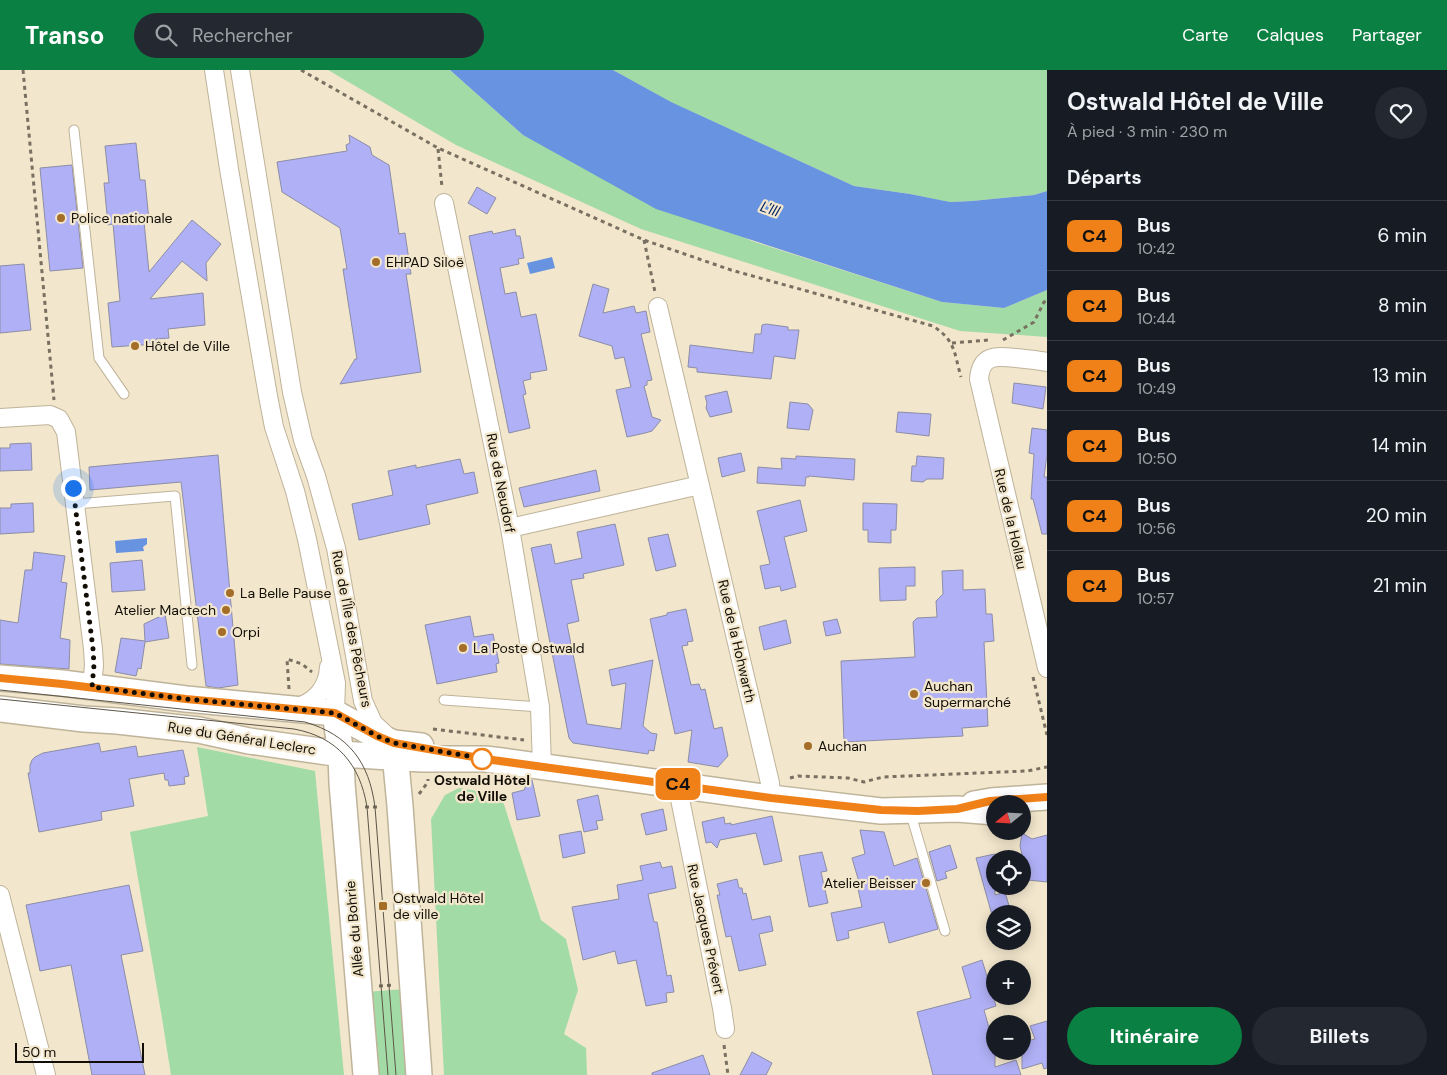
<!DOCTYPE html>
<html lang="fr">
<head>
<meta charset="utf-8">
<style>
	:root { --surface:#171b24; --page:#242831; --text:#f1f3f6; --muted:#9ea1a6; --line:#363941; --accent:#0b8043 }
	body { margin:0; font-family:"DM Sans",sans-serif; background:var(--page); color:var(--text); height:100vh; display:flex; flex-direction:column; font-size:19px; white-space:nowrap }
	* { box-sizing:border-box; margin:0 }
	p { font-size:16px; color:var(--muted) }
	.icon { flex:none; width:28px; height:28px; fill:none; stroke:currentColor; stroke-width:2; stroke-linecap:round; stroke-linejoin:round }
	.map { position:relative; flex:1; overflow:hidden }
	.drawer { display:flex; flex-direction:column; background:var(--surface); width:400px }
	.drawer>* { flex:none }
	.badge { padding:0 10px; border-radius:8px; font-size:18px; line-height:32px }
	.needle { width:32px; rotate:252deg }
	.fabs { position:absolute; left:986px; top:725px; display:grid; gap:10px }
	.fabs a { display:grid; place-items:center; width:45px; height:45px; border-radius:50%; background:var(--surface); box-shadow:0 2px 12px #0003; font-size:25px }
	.scale { position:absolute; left:15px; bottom:12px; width:129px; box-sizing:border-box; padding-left:5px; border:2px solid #120e06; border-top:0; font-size:14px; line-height:18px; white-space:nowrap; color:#120e06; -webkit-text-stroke:4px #f2e6cc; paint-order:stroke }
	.you { position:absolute; width:25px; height:25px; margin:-12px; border:4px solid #fff; border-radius:50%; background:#1a73e8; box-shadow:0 0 0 8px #1a73e833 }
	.map>.badge { position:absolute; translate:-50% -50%; box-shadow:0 0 0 2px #fff }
	h2 { padding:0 20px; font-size:19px; line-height:45px }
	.round { display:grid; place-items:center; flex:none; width:52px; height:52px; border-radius:26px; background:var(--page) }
	.overview { display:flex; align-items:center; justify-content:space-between; height:85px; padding:0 20px }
	h1 { font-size:24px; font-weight:700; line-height:38px }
	.button { display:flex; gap:10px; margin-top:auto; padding:10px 20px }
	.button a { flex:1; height:58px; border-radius:30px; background:var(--accent); color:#fff; font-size:20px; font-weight:700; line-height:58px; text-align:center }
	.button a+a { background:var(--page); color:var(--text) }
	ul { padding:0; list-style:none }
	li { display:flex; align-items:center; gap:15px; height:70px; padding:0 20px; border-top:1px solid var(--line) }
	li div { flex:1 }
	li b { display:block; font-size:19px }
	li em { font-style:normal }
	li .badge { min-width:55px; font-weight:700; text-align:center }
	header { display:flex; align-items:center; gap:30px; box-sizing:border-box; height:70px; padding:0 25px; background:var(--accent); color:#fff }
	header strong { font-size:24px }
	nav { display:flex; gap:28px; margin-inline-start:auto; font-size:18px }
	.search { width:350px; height:45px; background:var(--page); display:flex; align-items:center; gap:12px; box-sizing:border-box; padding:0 18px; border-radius:28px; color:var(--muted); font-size:19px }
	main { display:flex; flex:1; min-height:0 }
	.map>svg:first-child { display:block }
</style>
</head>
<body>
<header>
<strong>Transo</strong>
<div class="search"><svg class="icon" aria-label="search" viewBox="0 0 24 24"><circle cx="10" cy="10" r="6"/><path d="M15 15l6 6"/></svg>Rechercher</div>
<nav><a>Carte</a><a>Calques</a><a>Partager</a></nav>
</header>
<main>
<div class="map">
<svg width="1047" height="1005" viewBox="0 0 1047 1005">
	<rect width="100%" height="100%" fill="#f2e6cc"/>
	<path fill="#a2dba6" d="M328,0H450L523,65L752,171L942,232L1004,238L1047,220V267L960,261L641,159L456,75Z
		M613,0H1047V121L1034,125L972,131L949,132L910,124L854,116L670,32Z
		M197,677L315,701L344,1005H171L162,948L130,762L208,746Z
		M459,718L501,725L541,850L566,869L578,920L564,964L586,978L587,1005H444L431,749L445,725Z
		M405,919L411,1005H374L366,922Z"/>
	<path fill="#6893e0" d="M450,0H613L671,32L854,116L910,124L950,132L972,131L1034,125L1047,121V220L1004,238L942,232L656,139L523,65Z
		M552,187L555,198L530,204L527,193Z
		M147,468V474L143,477L144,481L116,483L115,471Z"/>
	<path fill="#b0b0f6" stroke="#8c8da6" d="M349,65L370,77L372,85L389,95L399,164L405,163L411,204H406L421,302L340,314L355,289H357L343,199H347L340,158L282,122L277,92L347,81L346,75L350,73Z
		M136,73L140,110H145L149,151L144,152L149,202L192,150L221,174L206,193L207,211L182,191L150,229L203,223L205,255L168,259L169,268L156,269L157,274L112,277L108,233L120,231L113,154L108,155L104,113H109L105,76Z
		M72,95L83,198L50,201L40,98Z
		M477,117L496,128L487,144L468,133Z
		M515,159L516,166H520L524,188L518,189L519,194L500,198L505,224L516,222L521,247L536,244L547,300L530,303L531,309L523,311L526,324L523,325L530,358L509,363L469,166L492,161L493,164Z
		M24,194L31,260L0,263V196Z
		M593,214L609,219L603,243L634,236L636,243L646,241L650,262L641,264L652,310L647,311V315L644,316L652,347L661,350L652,361L645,363L627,367L616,320L631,317L624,287L615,289L612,276L579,266Z
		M766,254L788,257V260H799L795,289L774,286L771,309L697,302V298L688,297L690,275L753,283L755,264H761L762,255Z
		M1014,313L1046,317L1043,339L1012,333Z
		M727,321L732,342L710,347L706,338L707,333L705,326Z
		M790,332L808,334L813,340L809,360L787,358Z
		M898,342L931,344L929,366L896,362Z
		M1032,358L1047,360V385L1044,407H1047V464H1042L1033,429H1031L1034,384L1029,383Z
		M31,373L32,400L0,401V378H10V374Z
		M741,383L745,401L722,407L718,388Z
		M218,385L238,615L218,618L206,616L181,412L90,420L89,397Z
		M796,386L855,389L854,410L809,406V407H806L805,416L757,413L758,397L782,399L781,388L796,389Z
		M917,386L944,388L943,409H927L923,412L911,411L912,396H916Z
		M460,389L464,404L474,402L478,423L426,435L430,454L359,470L352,434L393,425L388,401L416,395V398Z
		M596,400L600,421L524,437L519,418Z
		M800,430L807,461L784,467L796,517L781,521L780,516L765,519L760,496L770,494L757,441Z
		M33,433L34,462L0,464V438H11V434Z
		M863,433L897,434L896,460H891V473L868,472V460H863Z
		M615,454L624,495L583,504L584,508L571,510L579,551L567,554L587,654L621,659L626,613L612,616L609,600L653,590L643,656L651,663L657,664L654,681L649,680L648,684L573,673L569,668L532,482L531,478L551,474L555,494L582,488L577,462Z
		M668,464L676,496L656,501L648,468Z
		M34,482L65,486L61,512L67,513L60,568L70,570L69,599L0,594V550L18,553L25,500H32Z
		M142,490L145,520L112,522L110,493Z
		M915,497V516H906V530L880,531L879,498Z
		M963,500V520L985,519L986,544H992L994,571L984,572L988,656L962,658L963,666L844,672L841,591L915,587L913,552L917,548L937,547L936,531L943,524L942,501Z
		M686,539L693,571L687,572L688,575L682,576L691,615L699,614L701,620L705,619L714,659L722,657L728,686L718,697L688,692L692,660L675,664L650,549L667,545V543Z
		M165,544L169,568L145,572L141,599L138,598L136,606L115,602L121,568L145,571L144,554Z
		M470,546L474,567L493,564L499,593L496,594L497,602L437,614L425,555Z
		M837,549L841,563L826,566L823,552Z
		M786,550L791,573L764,580L759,557Z
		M99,673L101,682L136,676L138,687L183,680L189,706L184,707L185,714L169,716L168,710H165L164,703L129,709L134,736L101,742L102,750L39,762L28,703H30V695L32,690L35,687L43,683Z
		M529,709L532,710L540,746L517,750L512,723L524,720Z
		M598,725L603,750L596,751L598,759L584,762L577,730Z
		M663,739L667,760L646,765L641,744Z
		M772,746L782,791L764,795L756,763L720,770L717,778L711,772L706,773L702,752L724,747L725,754L731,753V755Z
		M860,760L884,762L894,796L917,788L938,859L889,873L884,852L848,861L849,868L837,871L831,843L862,837L858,819H861L852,788L865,784Z
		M581,761L585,783L563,788L559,765Z
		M1022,763L1032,769L1047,765V812L1028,810L1020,776Z
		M950,775L957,798L945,802L947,808L937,811L929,782Z
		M822,782L827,801L821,802L828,833L809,837L799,786Z
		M995,784V825L1005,822L1010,839L992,845L976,788Z
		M660,792L662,798L672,796L676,818L648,824L654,852H657L667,906L671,905L674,922L666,923L667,932L646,936L636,890L618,894L615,881L583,890L572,837L619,829L617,815L643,810L640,796Z
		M737,809L739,818H742L743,824L746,823L752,850L770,846L773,861L759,864L766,895L739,901L731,866L726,867L717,825H720L717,814Z
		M129,815L143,881L121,885L145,1005H92L71,895L40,901L26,835Z
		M982,890L996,936L984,940L995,979V997L1016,990L1021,1005H933L917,942L971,928L962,897Z
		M1047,951V998L1044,999L1042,993L1022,999V972L1035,969L1030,956Z
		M752,982L772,993L766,1005H740Z
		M703,985L710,1005H652V1003Z"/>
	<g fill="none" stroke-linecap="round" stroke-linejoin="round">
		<g stroke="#bfb39a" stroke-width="11">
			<path id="service" d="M74,60L99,288L124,324
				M75,434L175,426L192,595
				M444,630L540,637
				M910,741L945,861"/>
		</g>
		<g stroke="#bfb39a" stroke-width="20">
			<path id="minor" d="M214,0L229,99L268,326L274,357L295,421L307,469L336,613L335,643
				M240,0L292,322L303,370L316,406L336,478L363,631L373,653L387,666
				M444,133L510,458L540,637L542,696
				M658,237L770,713L771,728
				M1047,292C1037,290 1026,289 1016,288C996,286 981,284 979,309L1047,598
				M0,348L50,345L59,349L66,362L93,579L94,595L92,617
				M510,458L700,415
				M294,638C315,633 328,618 329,597
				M677,714L722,938L725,959
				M0,825L46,1005"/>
		</g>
		<g stroke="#bfb39a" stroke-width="28">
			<path id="secondary" d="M0,608L62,613L186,629L335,643L377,666L394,673L421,676
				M0,639L84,649L117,651L199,660L249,671L341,684L422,689H485L502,691L771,728L881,741L957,739L995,742
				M335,643L341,684L342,713L366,1005
				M394,673L400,736L419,1005
				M974,734L991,731L1047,727"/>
		</g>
		<path stroke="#787060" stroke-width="3" stroke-dasharray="4 4" stroke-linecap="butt" d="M23,0L54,330
			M301,0L438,78L644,170L731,200L933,256C956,271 954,283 961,307
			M438,79L442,117
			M644,170L655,222
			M1003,270L1034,252L1044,232L1047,231
			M952,273L989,270
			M1033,607L1047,665
			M289,619L287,589L302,594L312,602
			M433,659L524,670
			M790,708L798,706L848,708L864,712L883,707L1027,701L1047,697
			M419,724L428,712V709
			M365,737H381
			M379,916L393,915
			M724,975L728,1005"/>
		<use href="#service" stroke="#fff" stroke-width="9"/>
		<use href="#minor" stroke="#fff" stroke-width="18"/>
		<use href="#secondary" stroke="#fff" stroke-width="25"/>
		<path stroke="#5c5547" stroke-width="1" d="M0,620L305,652C349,665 369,692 375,737L396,1005
			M0,629L294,659C337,667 360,694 367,737L388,1005"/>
	</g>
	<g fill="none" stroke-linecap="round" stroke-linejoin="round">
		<g stroke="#fff" stroke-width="11">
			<path id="line" d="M0,608L62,614L186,629L335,643L377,666L394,673L485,689L771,728L881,740L918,741L957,739L990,731L1047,727"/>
		</g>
		<use href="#line" stroke="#f08118" stroke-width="8"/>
		<path stroke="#120e06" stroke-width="5" stroke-dasharray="0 9" d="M73,418L93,579L94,595L92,617L186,629L335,643L377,666L394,673L485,689H482"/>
	</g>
	<g fill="#a46d28" stroke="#f2e6cc" stroke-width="2">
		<circle cx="61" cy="148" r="5"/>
		<circle cx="376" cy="192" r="5"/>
		<circle cx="135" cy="276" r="5"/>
		<circle cx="230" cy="523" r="5"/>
		<circle cx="226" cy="540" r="5"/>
		<circle cx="222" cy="562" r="5"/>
		<circle cx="463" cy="578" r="5"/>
		<circle cx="914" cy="624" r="5"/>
		<circle cx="808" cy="676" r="5"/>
		<circle cx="926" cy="813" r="5"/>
		<rect x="378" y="831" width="10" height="10" rx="2.5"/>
	</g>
	<circle fill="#fff" stroke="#f08118" stroke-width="2.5" cx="482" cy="689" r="10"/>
	<g text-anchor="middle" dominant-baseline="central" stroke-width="4.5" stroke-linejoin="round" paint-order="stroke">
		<g font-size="14" fill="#120e06" stroke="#f2e6cc" text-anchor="start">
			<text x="71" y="148">Police nationale</text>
			<text x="386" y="192">EHPAD Siloë</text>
			<text x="145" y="276">Hôtel de Ville</text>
			<text x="240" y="523">La Belle Pause</text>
			<text x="216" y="540" text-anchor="end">Atelier Mactech</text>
			<text x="232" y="562">Orpi</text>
			<text x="473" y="578">La Poste Ostwald</text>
			<text x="924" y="616">Auchan<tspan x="924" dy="16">Supermarché</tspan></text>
			<text x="818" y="676">Auchan</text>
			<text x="916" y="813" text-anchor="end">Atelier Beisser</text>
			<text x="393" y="828">Ostwald Hôtel<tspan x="393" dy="16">de ville</tspan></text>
		</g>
		<g font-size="14" fill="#120e06" stroke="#f2e6cc">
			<text transform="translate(501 413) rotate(79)">Rue de Neudorf</text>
			<text transform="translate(1011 449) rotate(77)">Rue de la Hollau</text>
			<text transform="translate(352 559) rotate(79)">Rue de l'Île des Pêcheurs</text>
			<text transform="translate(737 571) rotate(77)">Rue de la Hohwarth</text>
			<text transform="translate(242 668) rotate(9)">Rue du Général Leclerc</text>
			<text transform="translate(354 859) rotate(-95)">Allée du Bohrie</text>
			<text transform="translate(706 859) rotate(78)">Rue Jacques Prévert</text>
		</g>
		<g font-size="14" font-weight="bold" fill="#120e06" stroke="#f2e6cc">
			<text x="482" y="710">Ostwald Hôtel<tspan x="482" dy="16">de Ville</tspan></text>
		</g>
		<g font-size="15" font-style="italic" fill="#012265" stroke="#f2e6cc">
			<text transform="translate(770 139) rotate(20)">L'Ill</text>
		</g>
	</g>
</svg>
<div class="fabs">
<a><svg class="needle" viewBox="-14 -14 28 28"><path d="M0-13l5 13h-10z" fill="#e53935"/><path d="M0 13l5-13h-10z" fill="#9ea1a6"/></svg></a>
<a><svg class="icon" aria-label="locate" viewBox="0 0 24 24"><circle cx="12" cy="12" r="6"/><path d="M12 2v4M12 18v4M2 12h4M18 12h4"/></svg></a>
<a><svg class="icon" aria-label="layers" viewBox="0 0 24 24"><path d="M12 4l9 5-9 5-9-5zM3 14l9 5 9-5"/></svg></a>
<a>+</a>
<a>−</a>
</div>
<div class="scale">50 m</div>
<div class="you" style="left:73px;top:418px"></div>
<b class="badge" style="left:678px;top:714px;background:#f08118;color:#111">C4</b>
</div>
<section class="drawer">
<div class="overview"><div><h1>Ostwald Hôtel de Ville</h1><p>À pied · 3 min · 230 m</p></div><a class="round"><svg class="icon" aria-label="heart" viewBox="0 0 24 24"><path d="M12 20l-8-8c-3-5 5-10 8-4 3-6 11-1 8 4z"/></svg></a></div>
<h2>Départs</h2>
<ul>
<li><span class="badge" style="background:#f08118;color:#111">C4</span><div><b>Bus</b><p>10:42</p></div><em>6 min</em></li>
<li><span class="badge" style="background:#f08118;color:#111">C4</span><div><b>Bus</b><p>10:44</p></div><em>8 min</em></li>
<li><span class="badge" style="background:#f08118;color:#111">C4</span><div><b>Bus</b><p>10:49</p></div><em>13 min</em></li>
<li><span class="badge" style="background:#f08118;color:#111">C4</span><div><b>Bus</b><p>10:50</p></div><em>14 min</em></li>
<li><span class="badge" style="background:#f08118;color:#111">C4</span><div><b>Bus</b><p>10:56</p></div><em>20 min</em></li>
<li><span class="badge" style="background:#f08118;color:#111">C4</span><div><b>Bus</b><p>10:57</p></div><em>21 min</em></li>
</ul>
<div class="button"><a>Itinéraire</a><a>Billets</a></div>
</section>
</main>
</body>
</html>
